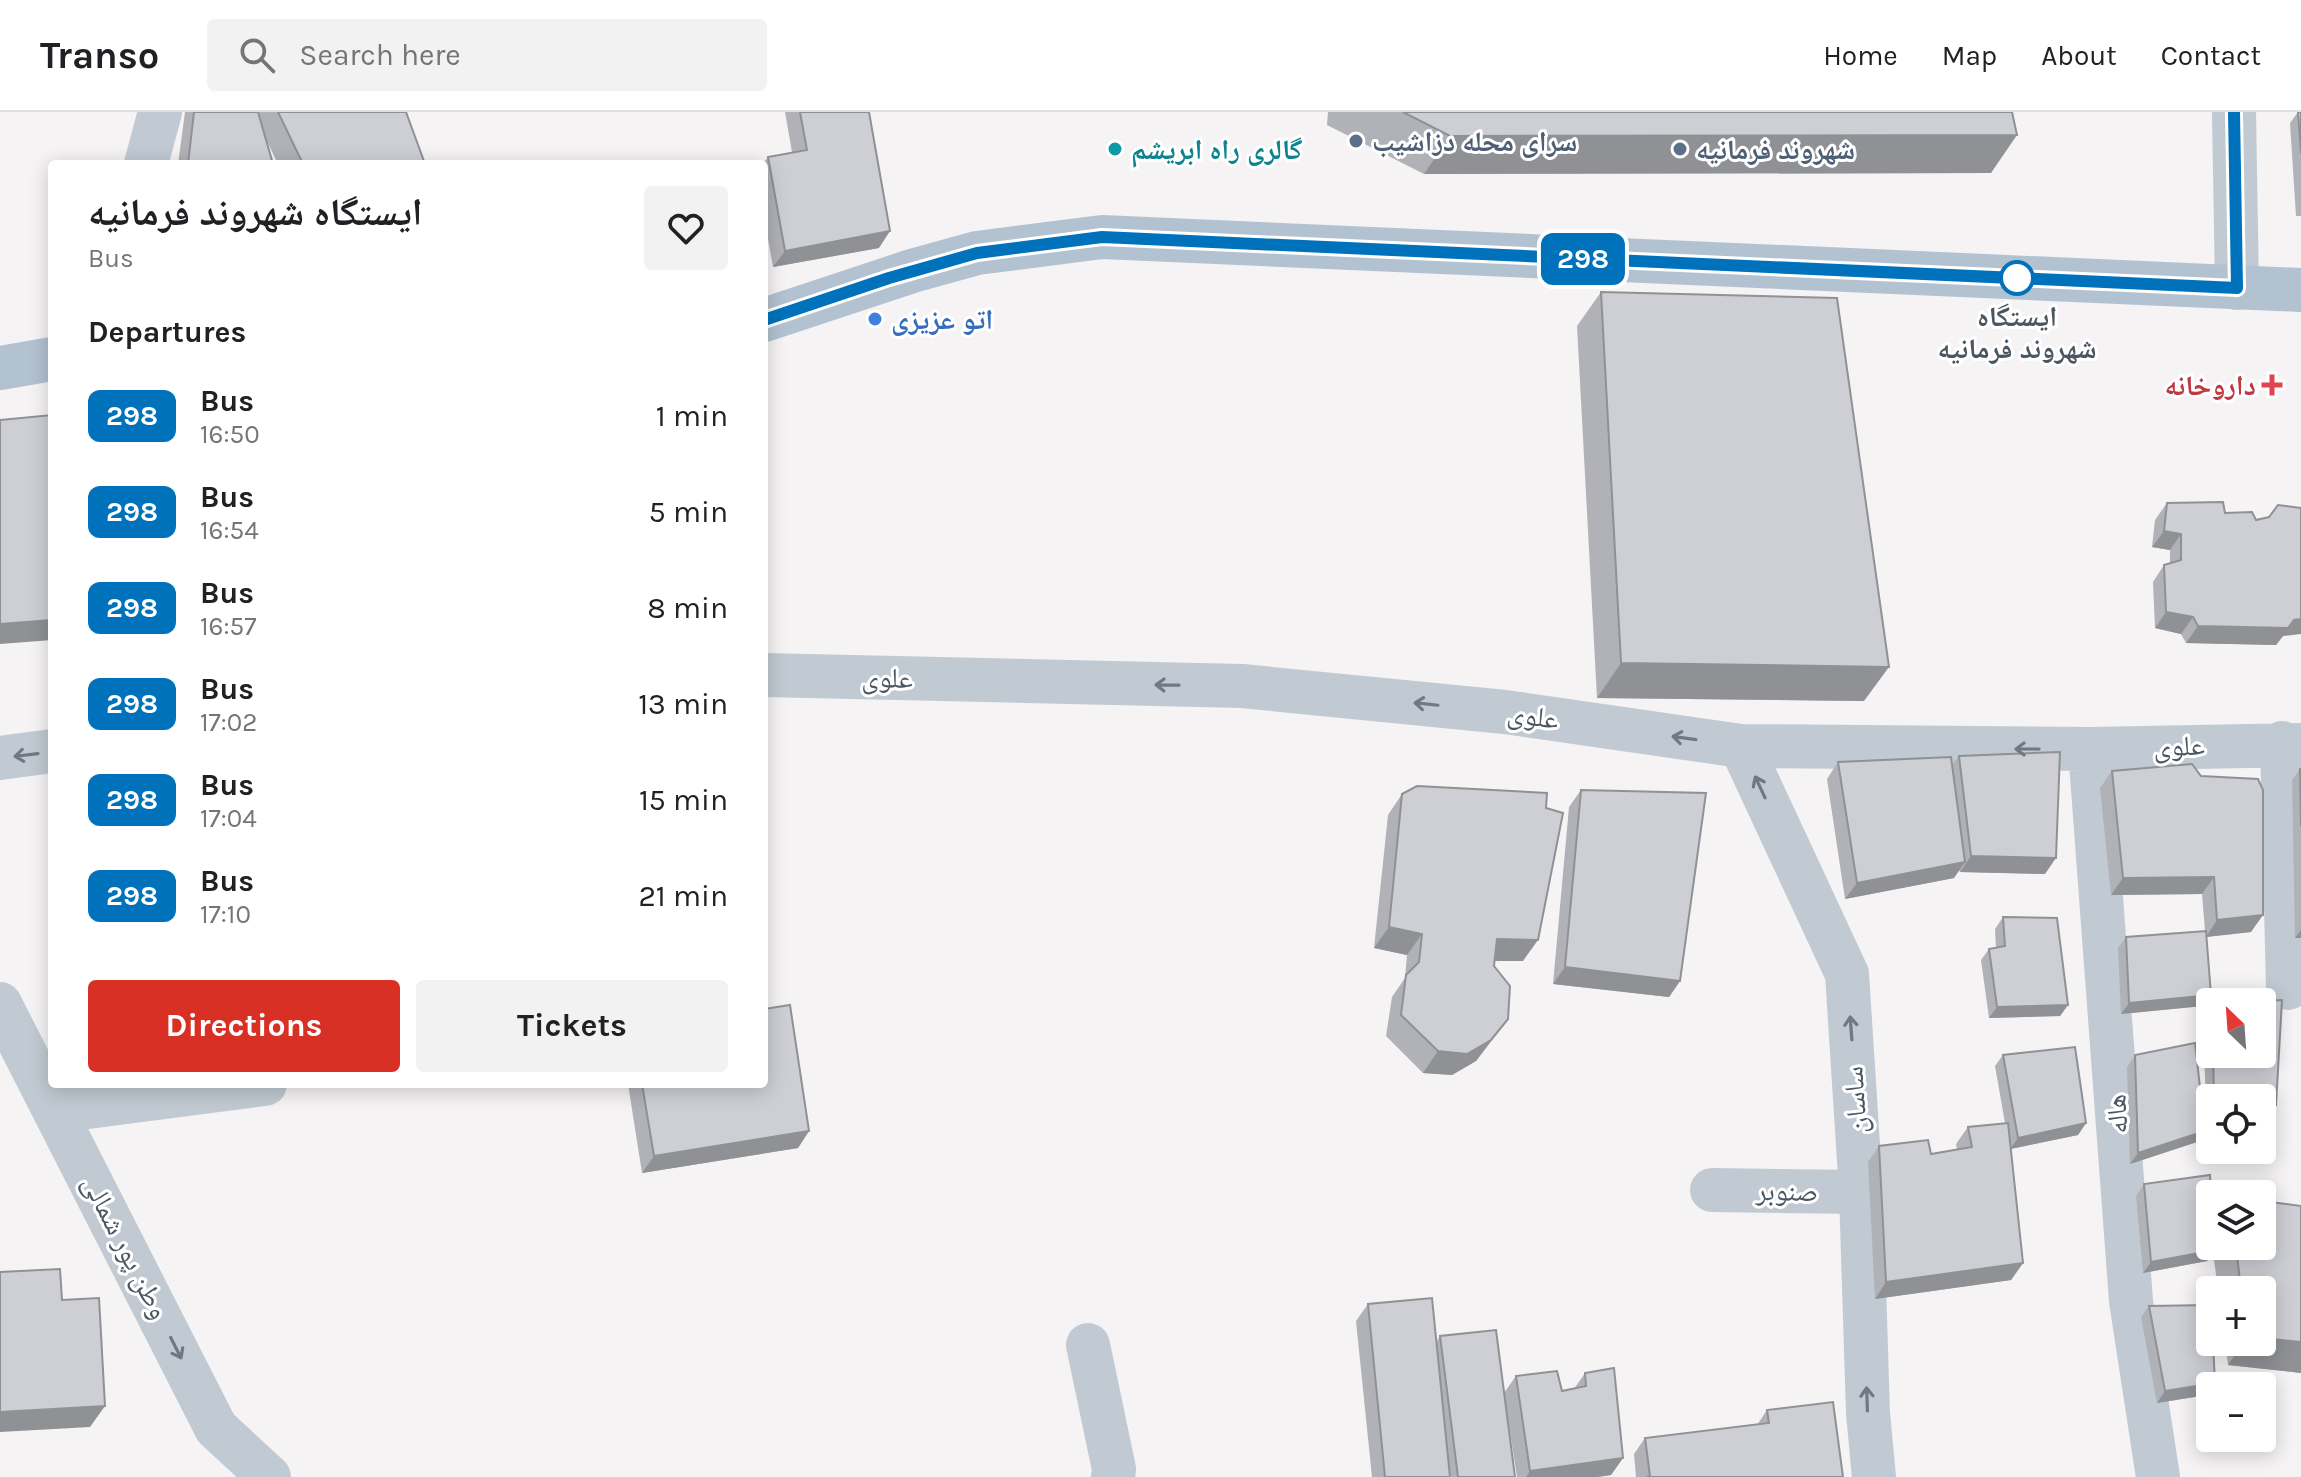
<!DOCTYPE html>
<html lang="en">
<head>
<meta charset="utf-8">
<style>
	:root { --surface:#fff; --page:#f2f2f2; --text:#202124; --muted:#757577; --line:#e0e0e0; --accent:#d93025 }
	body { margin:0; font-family:Karla,"Noto Naskh Arabic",sans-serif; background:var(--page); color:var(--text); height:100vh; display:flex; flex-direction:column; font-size:30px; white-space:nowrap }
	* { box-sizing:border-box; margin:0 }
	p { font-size:26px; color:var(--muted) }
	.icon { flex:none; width:44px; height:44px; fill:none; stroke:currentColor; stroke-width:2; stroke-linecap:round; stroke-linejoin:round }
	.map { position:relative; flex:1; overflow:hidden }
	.drawer { position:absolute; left:48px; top:48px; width:720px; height:928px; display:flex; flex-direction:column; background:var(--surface); border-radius:8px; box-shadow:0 4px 20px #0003 }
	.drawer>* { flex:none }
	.badge { padding:0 16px; border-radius:12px; font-size:28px; line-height:52px }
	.needle { width:52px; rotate:335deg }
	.tools { position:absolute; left:2196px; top:876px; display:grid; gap:16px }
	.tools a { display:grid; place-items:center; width:80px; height:80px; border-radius:8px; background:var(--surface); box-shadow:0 4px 20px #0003; font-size:40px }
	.map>.badge { position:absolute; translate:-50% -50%; box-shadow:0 0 0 4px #fff }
	h2 { padding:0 40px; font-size:30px; line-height:72px }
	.round { display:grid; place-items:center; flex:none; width:84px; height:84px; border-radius:8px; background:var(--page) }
	.summary { display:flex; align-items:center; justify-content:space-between; height:136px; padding:0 40px }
	h1 { font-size:38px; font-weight:700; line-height:60px }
	.button { display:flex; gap:16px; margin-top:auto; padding:16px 40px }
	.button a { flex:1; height:92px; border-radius:8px; background:var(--accent); color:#fff; font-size:32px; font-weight:700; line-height:92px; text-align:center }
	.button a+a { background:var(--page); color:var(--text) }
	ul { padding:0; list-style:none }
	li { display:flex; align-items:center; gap:24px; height:96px; padding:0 40px }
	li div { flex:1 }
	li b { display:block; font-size:30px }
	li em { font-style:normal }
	li .badge { min-width:88px; font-weight:700; text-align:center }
	header { display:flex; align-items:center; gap:48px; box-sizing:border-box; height:112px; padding:0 40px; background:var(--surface); border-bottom:2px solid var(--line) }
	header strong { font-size:38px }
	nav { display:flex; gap:44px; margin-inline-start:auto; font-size:28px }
	.search { width:560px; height:72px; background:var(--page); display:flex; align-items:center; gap:20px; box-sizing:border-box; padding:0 28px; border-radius:8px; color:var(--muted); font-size:30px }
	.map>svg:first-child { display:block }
</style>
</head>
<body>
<header>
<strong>Transo</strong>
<div class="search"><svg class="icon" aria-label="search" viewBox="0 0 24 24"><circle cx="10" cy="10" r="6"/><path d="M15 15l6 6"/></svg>Search here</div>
<nav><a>Home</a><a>Map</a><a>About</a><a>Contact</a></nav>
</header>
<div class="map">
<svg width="2301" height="1365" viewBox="0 0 2301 1365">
	<rect width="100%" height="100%" fill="#f5f3f3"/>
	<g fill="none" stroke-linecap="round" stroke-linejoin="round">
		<path stroke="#c1cad2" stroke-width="44" d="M2234,0L2237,176
			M146,52L160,0
			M764,563L1242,574L1505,600L1741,634L2090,637L2301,633
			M2282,631L2288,876
			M1741,634L1847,862L1861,1080L1868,1301L1874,1365
			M2090,637L2131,1189L2158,1365
			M0,646L52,639
			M0,892L216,1316L269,1365
			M57,999L265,972
			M1712,1078L1861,1080
			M1088,1233L1114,1357L1113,1365"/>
		<path stroke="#b3c2d1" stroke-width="44" d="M764,208L912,159L977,141L1102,125L2301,178
			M0,256L52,247"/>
	</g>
	<path fill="#b0b2b7" d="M185,0H406L425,52H278L264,23L273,52H178Z
		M785,0H869L879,136L773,155L764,105V52H763L768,45L792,40Z
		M1328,0H2012L1991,61L1424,62L1327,13Z
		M2298,0H2301V104H2296L2290,11Z
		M1601,180L1864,589L1597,586L1577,214Z
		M2167,391L2225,401L2283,524L2276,533L2186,531L2181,522L2155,516L2153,470L2164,453L2170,451V438L2152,435L2155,408Z
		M1959,644L2045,762L1960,760L1959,758L1954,766L1845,787L1827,667L1838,650L1952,653Z
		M2192,652L2251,820L2206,825L2203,894L2121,902L2118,836L2126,825L2205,819L2202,782L2111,783L2100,676L2112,659Z
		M2300,657H2301V826H2295L2292,668Z
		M1581,678L1680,869L1669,885L1553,872L1569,695Z
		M1402,682L1523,849H1495L1494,854L1508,907L1476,949L1452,963L1423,961L1386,924L1392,885L1405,866L1407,843L1374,836L1388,703Z
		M2003,805L2068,893L2060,904L1989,906L1981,848L1989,837L1996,836L1995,817Z
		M2210,894V942H2262L2276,993L2268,1004L2262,1003V986H2210V996H2206L2203,904Z
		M2003,943L2086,1011L2078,1023L2011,1037L2023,1151L2011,1168L1875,1187L1868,1050L1879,1034L1931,1042L1957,1037L1956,1032L1968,1015L2005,1011L1995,954Z
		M2135,943L2197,1030L2130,1052L2127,955Z
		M628,972H764L809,1019L798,1036L642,1061Z
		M2144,1072L2210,1134H2262L2301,1094V1261L2228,1253L2225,1230H2262V1178H2218L2213,1140L2207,1149L2143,1161L2136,1084Z
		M1368,1192L1437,1229L1440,1224L1515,1365H1372L1356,1209Z
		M2149,1194L2215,1271L2213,1274H2210V1279L2207,1283L2157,1291L2141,1205Z
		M1585,1261L1623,1346L1611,1363L1597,1365H1517L1504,1281L1516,1264L1562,1279L1574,1277Z
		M1767,1298L1843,1365H1636L1634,1342L1645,1326L1757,1313Z"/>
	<path fill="#909195" d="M2017,23L1991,61L1424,62L1450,24Z
		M890,119L879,136L773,155L785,139Z
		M2164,419L2181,422L2170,438L2152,435Z
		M2166,500L2193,505L2181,522L2155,516Z
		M2301,507V522L2283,524L2276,533L2186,531L2198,514Z
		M52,508V528L0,532V512Z
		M1621,551L1889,555L1864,589L1597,586Z
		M1971,744L2056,746L2045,762L1960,760Z
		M1965,750L1954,766L1845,787L1857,771Z
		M2214,765L2202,782L2111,783L2123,766Z
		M2263,803L2251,820L2206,825L2217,808Z
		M1389,815L1422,822L1407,843L1374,836Z
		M2301,818V826H2295Z
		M1497,827L1538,828L1523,849H1482Z
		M1565,855L1680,869L1669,885L1553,872Z
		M2211,883L2203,894L2121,902L2129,891Z
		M2068,893L2060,904L1989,906L1997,895Z
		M1508,907L1476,949L1452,963L1423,961L1438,939Z
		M2262,991L2276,993L2268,1004L2262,1003Z
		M2086,1011L2078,1023L2010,1037L2018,1026Z
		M809,1019L798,1036L642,1061L654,1044Z
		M2205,1019L2197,1030L2130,1052L2138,1041Z
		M2215,1138L2207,1149L2143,1161L2151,1150Z
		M2023,1151L2011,1168L1875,1187L1886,1170Z
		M2262,1226L2301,1230V1261L2228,1253L2244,1230H2262Z
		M2215,1271L2213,1274H2210V1279L2207,1283L2157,1291L2165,1279Z
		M105,1294L90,1315L0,1320V1300Z
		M1623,1346L1611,1363L1597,1365H1526L1530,1359Z"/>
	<path fill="#cdcfd5" stroke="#909195" stroke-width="2" d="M194,0H258L273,52H188Z
		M278,0H406L425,52H303Z
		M800,0H869L890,119L785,139L768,45L807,38Z
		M1403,0H2012L2017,23L1450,24Z
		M2298,0H2301V41Z
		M1601,180L1837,186L1889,555L1621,551Z
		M52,303V508L0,512V308Z
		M2223,390L2225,401L2252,400L2256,408L2269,405L2278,393L2301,396V507L2294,508L2288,516L2198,514L2193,505L2166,500L2164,453L2181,448V422L2164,419L2167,391Z
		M2060,640L2056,746L1971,744L1959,644Z
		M1951,645L1965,750L1857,771L1838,650Z
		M2192,652L2201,664L2258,667L2263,678V803L2217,808L2214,765L2123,766L2112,659Z
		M2300,657H2301V714Z
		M1417,674L1547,681L1546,696L1563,701L1538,828L1497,827L1494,854L1510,874L1508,907L1491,928L1467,942L1438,939L1401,903L1406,863L1419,850L1422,822L1389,815L1402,682Z
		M1581,678L1706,681L1680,869L1565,855Z
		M2003,805L2057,806L2068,893L1997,895L1989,837L2005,834Z
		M2206,819L2211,883L2129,891L2126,825Z
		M2282,888L2276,993L2262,991V986H2227L2214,984L2213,942H2262V890H2251Z
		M790,893L809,1019L654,1044L642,972H764V897Z
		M2195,931L2205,1019L2138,1041L2135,943Z
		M2075,935L2086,1011L2018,1026L2003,943Z
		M2008,1011L2023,1151L1886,1170L1879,1034L1928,1028L1931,1042L1972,1035L1968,1015Z
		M2210,1063L2211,1082H2210V1134H2215V1138L2151,1150L2144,1072Z
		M2262,1089L2301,1094V1230L2262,1226V1178H2241L2236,1134H2262Z
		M60,1157L62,1188L99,1186L105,1294L0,1300V1160Z
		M1432,1186L1450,1365H1385L1368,1192Z
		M2210,1193V1230H2213L2215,1271L2165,1279L2149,1194Z
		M1496,1218L1515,1365H1458L1440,1224Z
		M1614,1256L1623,1346L1530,1359L1516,1264L1557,1259L1562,1279L1586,1274L1585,1261Z
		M1833,1290L1843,1365H1647L1650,1364L1645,1326L1769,1311L1767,1298Z"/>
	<defs><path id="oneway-shaft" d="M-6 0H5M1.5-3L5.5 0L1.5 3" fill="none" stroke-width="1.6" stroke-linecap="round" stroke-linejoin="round" transform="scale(2)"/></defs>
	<g stroke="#6e7983">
		<use href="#oneway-shaft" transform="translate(1167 573) rotate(-179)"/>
		<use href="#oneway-shaft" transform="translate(1426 592) rotate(-174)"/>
		<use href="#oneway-shaft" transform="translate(1684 626) rotate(-172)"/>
		<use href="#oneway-shaft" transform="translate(2027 637) rotate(-180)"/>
		<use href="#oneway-shaft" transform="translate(26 643) rotate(173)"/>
		<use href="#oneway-shaft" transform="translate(1760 675) rotate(-115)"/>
		<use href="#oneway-shaft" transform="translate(1851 916) rotate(-94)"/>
		<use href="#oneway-shaft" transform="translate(176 1236) rotate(63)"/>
		<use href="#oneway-shaft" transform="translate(1867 1287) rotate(-92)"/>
	</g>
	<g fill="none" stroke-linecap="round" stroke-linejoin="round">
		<g stroke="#fff" stroke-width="18">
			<path id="line" d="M764,208L889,166L977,141L1102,125L2237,176L2234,0"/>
		</g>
		<use href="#line" stroke="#0072bc" stroke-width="12"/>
	</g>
	<g fill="#5c6f8a" stroke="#fff" stroke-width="3">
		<circle cx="1356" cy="29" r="8"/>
		<circle cx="1680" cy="37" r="8"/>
	</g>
	<circle fill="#0f9aa8" stroke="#fff" stroke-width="3" cx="1115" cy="37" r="8"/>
	<circle fill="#fff" stroke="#0072bc" stroke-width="4" cx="2017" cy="166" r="16"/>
	<circle fill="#3f7fe0" stroke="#fff" stroke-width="3" cx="875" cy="207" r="8"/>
	<path fill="#e0444e" stroke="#fff" stroke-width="3" d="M2268 261h8v8h8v8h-8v8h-8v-8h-8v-8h8z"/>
	<g text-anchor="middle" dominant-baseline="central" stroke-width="6" stroke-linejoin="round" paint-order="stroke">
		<g font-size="28" font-weight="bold" fill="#4e5e75" stroke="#fff" text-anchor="start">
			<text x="1372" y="29">سرای محله دزاشیب</text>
			<text x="1696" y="37">شهروند فرمانیه</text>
		</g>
		<g font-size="28" font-weight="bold" fill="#0d838f" stroke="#fff" text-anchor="start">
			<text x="1131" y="37">گالری راه ابریشم</text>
		</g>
		<g font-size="28" font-weight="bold" fill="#4a5661" stroke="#fff">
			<text x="2017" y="204">ایستگاه<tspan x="2017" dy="32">شهروند فرمانیه</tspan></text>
		</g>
		<g font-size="28" font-weight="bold" fill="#366cbe" stroke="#fff" text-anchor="start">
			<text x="891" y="207">اتو عزیزی</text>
		</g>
		<g font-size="28" font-weight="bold" fill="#be3a42" stroke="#fff" text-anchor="end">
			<text x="2256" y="273">داروخانه</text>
		</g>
		<g font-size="28" fill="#4a5661" stroke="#fff">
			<text transform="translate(887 566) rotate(1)">علوی</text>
			<text transform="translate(1533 604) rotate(8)">علوی</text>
			<text transform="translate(2179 634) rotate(-2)">علوی</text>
			<text transform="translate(1855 988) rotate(-94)">ساسان</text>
			<text transform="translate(2117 1002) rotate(-94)">هاله</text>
			<text transform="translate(1787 1079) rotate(1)">صنوبر</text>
			<text transform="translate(126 1135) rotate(63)">وطن پور شمالی</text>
		</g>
	</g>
</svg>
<div class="tools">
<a><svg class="needle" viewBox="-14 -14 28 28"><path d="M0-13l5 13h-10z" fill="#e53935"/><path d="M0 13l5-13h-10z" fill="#757577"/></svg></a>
<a><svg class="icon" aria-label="locate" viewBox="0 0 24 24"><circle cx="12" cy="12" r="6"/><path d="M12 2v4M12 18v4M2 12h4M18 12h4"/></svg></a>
<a><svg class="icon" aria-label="layers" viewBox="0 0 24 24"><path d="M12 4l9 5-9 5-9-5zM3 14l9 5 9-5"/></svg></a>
<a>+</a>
<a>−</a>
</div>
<b class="badge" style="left:1583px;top:147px;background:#0072bc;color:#fff">298</b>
<section class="drawer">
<div class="summary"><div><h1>ایستگاه شهروند فرمانیه</h1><p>Bus</p></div><a class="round"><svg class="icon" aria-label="heart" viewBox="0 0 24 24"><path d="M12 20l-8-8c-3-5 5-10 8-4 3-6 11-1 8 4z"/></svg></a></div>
<h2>Departures</h2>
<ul>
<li><span class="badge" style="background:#0072bc;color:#fff">298</span><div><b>Bus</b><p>16:50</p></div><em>1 min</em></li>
<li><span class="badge" style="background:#0072bc;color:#fff">298</span><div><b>Bus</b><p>16:54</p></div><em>5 min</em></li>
<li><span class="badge" style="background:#0072bc;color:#fff">298</span><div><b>Bus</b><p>16:57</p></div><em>8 min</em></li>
<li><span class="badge" style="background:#0072bc;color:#fff">298</span><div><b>Bus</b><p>17:02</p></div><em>13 min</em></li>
<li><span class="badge" style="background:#0072bc;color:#fff">298</span><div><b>Bus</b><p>17:04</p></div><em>15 min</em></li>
<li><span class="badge" style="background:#0072bc;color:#fff">298</span><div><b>Bus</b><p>17:10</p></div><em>21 min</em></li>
</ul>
<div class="button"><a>Directions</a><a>Tickets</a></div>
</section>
</div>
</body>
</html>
